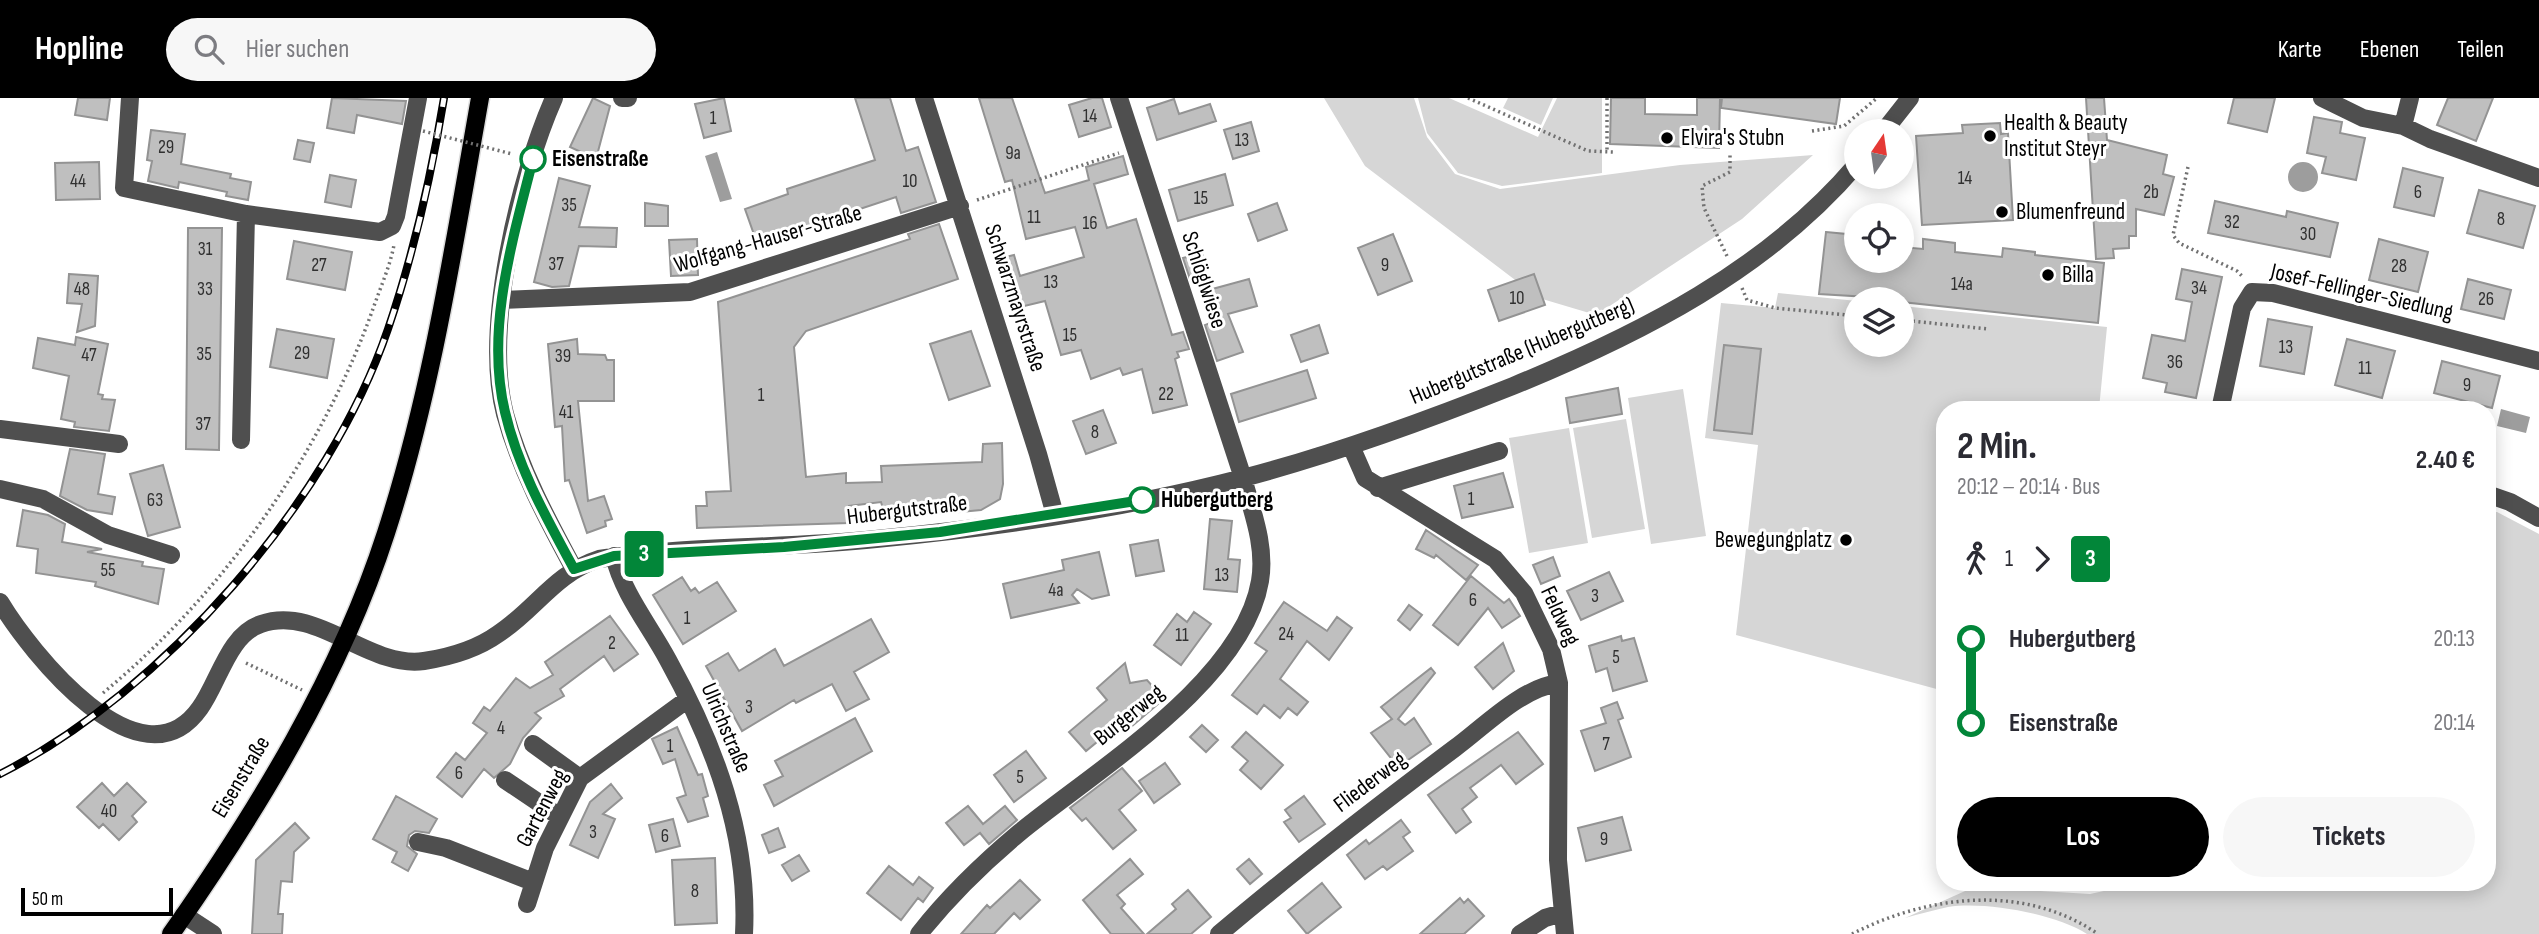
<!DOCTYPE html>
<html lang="de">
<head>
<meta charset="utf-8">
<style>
	:root { --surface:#fff; --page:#f7f7f7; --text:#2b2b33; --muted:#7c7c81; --accent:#000 }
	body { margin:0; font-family:"Sofia Sans Condensed",sans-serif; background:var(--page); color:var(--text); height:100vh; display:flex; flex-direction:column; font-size:26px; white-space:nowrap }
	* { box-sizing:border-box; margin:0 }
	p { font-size:23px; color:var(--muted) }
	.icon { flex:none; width:38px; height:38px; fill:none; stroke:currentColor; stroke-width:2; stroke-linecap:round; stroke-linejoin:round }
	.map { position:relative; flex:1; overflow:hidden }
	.sheet { position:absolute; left:1936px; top:303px; width:560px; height:490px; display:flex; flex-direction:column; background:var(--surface); border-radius:28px; box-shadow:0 4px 18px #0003 }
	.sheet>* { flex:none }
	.badge { padding:0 14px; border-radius:5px; font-size:24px; line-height:46px }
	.needle { width:46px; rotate:13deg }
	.fabs { position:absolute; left:1844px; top:21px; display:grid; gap:14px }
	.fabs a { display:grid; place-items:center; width:70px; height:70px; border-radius:50%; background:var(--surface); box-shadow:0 4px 18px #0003; font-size:35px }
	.scale { position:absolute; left:21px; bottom:18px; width:152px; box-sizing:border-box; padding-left:7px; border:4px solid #000; border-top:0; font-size:19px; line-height:24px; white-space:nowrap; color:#000; -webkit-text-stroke:5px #fff; paint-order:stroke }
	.map>.badge { position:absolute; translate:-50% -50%; box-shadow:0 0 0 4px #fff }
	.legs { display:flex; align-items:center; gap:10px; height:77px; padding:0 21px; font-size:23px }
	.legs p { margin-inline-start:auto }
	.summary { display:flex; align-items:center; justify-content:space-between; height:119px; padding:0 21px }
	h1 { font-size:38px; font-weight:700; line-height:52px }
	.button { display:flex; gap:14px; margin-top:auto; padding:14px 21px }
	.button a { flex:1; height:80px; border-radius:42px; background:var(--accent); color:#fff; font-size:28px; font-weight:700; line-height:80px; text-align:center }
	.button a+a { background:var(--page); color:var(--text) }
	ul { padding:0 21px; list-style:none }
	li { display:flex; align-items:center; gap:24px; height:84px; font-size:26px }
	li i { display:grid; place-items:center; width:10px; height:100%; margin:0 9px; background:currentColor }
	li i::after { content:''; width:18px; height:18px; margin:-9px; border:5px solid; border-radius:50%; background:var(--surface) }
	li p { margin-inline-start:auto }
	li:first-child i { background:linear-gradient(#0000 50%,currentColor 0) }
	li:last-child i { background:linear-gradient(currentColor 50%,#0000 0) }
	header { display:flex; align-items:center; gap:42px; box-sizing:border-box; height:98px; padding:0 35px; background:var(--accent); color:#fff }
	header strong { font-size:33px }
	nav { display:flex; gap:38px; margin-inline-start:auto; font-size:24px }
	.search { width:490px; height:63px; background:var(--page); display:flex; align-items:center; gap:18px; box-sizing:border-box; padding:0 24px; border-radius:38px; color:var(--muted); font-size:26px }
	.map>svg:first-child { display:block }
</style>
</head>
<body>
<header>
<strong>Hopline</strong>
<div class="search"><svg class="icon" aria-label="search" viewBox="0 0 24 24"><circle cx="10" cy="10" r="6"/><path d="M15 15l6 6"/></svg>Hier suchen</div>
<nav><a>Karte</a><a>Ebenen</a><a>Teilen</a></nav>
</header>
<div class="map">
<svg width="2539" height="836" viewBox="0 0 2539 836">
	<rect width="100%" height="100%" fill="#fff"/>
	<path fill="#d6d6d6" d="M1324,0H1414L1427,39L1455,76L1500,91L1680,67L1813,57L1742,121L1596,217L1539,200L1365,68Z
		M1418,0H1449L1538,39L1557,0H1602V75L1502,88L1458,75L1427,35Z
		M1508,0H1553L1541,27L1503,10Z
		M1778,195L1857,203V247H1902V208L2107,229L2099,311L1944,312V593L1736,537L1758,347L1705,340L1721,205L1775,210Z
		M1683,291L1706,438L1651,446L1628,300Z
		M1626,321L1645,431L1592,440L1573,330Z
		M1569,330L1588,445L1529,455L1509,340Z
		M2487,414H2497L2539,436V836H2087C2055,816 1986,803 1948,809C1934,812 1919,816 1905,820L1974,789L2090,796L2145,784H2487Z"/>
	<path fill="#9d9d9d" d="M717,54L732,101L720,104L705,58Z
		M2288 79a15 15 0 1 1 30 0a15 15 0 1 1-30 0Z
		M2501,311L2530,319L2526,335L2497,328Z"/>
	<path fill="#bfbfbf" stroke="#939393" stroke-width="2" d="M78,0H110L107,22L75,17Z
		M332,0L406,3L402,26L357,17L354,35L327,30Z
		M593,0L610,8L596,61L570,49Z
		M724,0L731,33L704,40L695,6Z
		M855,0H890L906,53L918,49L936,104L901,115L896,99L757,145L745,111L788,96L787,91L875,62Z
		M979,0H1012L1045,95L1089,82L1086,69L1123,58L1128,76L1094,86L1107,130L1136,121L1172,237L1183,234L1189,251L1177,254L1179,259L1175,261L1187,307L1153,315L1142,271L1123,277L1120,270L1091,281L1081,252L1061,257L1045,203L1012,211L997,161L1014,157L1020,178L1084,159L1075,129L1026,141L1012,82L1005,84Z
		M1092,0H1102L1111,29L1079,39L1069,7Z
		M1611,0H1645V16L1697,17V0H1720L1719,50L1610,46Z
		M1722,0H1840L1836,26L1721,10Z
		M2086,0H2104L2107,42L2167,57L2163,76L2174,79L2164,117L2136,111V138H2129V150L2113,151L2114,160L2096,161Z
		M2234,0H2275L2267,34L2228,25Z
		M2448,0H2493L2476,43L2437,27Z
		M1174,1L1179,16L1210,6L1216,23L1157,42L1147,10Z
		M2314,19L2342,24L2340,35L2365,40L2356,82L2322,75L2326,59L2307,55Z
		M1251,24L1259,53L1233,61L1224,32Z
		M2000,25L2001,36L2008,35L2013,122L1922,127L1916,38L1963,35L1962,27Z
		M151,32L185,36L181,66L231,76L230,80L251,84L248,102L226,98L227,94L179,84L178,90L148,83L152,63L147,62Z
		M298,42L314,45L310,64L294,61Z
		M99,64L100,101L56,102L55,65Z
		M2403,70L2443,80L2434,118L2394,109Z
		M1225,76L1233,107L1178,123L1169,92Z
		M330,77L356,82L351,109L325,104Z
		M559,80L590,88L579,129L617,130L616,149L579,148L569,188L552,189L534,184Z
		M2479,92L2535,108L2523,150L2467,135Z
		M2215,103L2286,119L2287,113L2338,125L2330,159L2208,135Z
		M645,105L668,108V128H645Z
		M1277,105L1287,132L1258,143L1248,116Z
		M939,126L958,181L806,233L794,249L806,379L846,375V385L882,384L881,368L982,364L983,346L1002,345L1003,386L1000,401L981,412L886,421L881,404L849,408V425L697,430L696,408H707L706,394L731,393L718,204L910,141L908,136Z
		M188,130H222L219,352L186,351Z
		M1826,134L1857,137V163H1902V149L1923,151V141L1955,145V154L2002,159L2003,150L2035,154V157L2104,165L2098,225L1902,204V201L1819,196Z
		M1393,136L1412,183L1378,197L1358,150Z
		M697,141L698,177L671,178L669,142Z
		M2379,141L2428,154L2418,194L2369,182Z
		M294,143L352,154L345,192L287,181Z
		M1202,155L1208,180L1191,184L1183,160Z
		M2182,171L2222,179L2196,300L2165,294L2167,285L2143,280L2152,237L2185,243L2192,204L2176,201Z
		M69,176L98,178L95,228L77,234L82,206L67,205Z
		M1534,176L1545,207L1499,223L1488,192Z
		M1249,181L1257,208L1228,216L1243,254L1217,263L1205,227L1213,224L1205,193Z
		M2468,181L2511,192L2504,221L2461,211Z
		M2268,221L2312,229L2304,276L2260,268Z
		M1319,227L1328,255L1301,264L1291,237Z
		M277,231L334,241L327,280L270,269Z
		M971,233L990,288L949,302L930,246Z
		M76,239L108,246L98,296L103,297L102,301L115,302L109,333L74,329L75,324L61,321L69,278L33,270L38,240L75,247Z
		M577,241L578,256L605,257L607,262H614V303H578L588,403L604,398L612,421L605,423L606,428L587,435L569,382L565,383L562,328L555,329L548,246Z
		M2347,241L2395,253L2382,300L2335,287Z
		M1724,247L1761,251L1752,336L1714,332Z
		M2442,263L2500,278L2492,310L2434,295Z
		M1307,272L1316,300L1239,324L1231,296Z
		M1618,290L1622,316L1570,325L1566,300Z
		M1103,312L1116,345L1086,356L1073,323Z
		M70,351L105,356L98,396L115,399L112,416L87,412L60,398Z
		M163,367L180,429L148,438L130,376Z
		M1503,375L1513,409L1462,420L1454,388Z
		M23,412L48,417L65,426L62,444L102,451L87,454L143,464L142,468L164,471L158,506L95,488L96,484L36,475L38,451L17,448Z
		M1210,421L1232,423L1228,461L1240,462L1237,494L1204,491Z
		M1426,432L1478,467L1466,482L1436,457L1434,460L1416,451Z
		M1158,442L1164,473L1136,478L1130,447Z
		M1099,454L1109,497L1092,501L1077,491L1072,497L1079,505L1011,520L1003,486L1064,472L1062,462Z
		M1553,459L1560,478L1541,486L1533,467Z
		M1609,474L1623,503L1581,522L1567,493Z
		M1471,478L1504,505L1509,501L1520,518L1502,530L1488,510L1458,547L1433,527Z
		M682,479L691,493L695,490L699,495L717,484L736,513L683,546L653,497Z
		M1284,504L1327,533L1337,519L1352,530L1329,562L1307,543L1280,581L1308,604L1297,617L1288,610L1280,620L1264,607L1257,616L1232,597L1267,553L1255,545Z
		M1409,507L1422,517L1410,532L1398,522Z
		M1194,514L1211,526L1181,567L1154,547L1177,516L1187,524Z
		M610,518L638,556L614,573L604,558L560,591L564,598L535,615L541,620L523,640L510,666L494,680L484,671L462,699L437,679L456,655L465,662L487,635L473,625L484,609L490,613L516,580L530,590L553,577L545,564Z
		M871,521L889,554L854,574L869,601L846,613L832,586L796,605L794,602L742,633L706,568L728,555L739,573L775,551L784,568Z
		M1621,538L1622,543L1634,540L1647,583L1613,593L1607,570L1596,574L1589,548Z
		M1503,545L1514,573L1493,591L1475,569Z
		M1125,565L1130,585L1147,582L1164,601L1131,629L1129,627L1113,641L1108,635L1086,653L1069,634L1107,602L1097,590Z
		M1431,570L1435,575L1398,621L1405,627L1414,620L1431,646L1398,669L1371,635L1392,621L1381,609Z
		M1617,604L1623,620L1618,622L1631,659L1595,673L1581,633L1606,625L1601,610Z
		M855,620L872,653L774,708L764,687L783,678L775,663Z
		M1202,627L1218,642L1206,654L1190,639Z
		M677,629L698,677L702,676L708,698L703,700L708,718L688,724L677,700L686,697L675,661L663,666L652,641Z
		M1246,634L1283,667L1261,691L1240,672L1248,663L1232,649Z
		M1518,634L1543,666L1516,686L1501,667L1470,690L1477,699L1462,711L1471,724L1456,735L1428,697Z
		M1026,653L1046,680L1014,704L994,677Z
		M1165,665L1180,686L1154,705L1139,683Z
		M1122,670L1142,693L1119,712L1136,732L1113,751L1086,720L1082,723L1070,710Z
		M102,685L114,698L127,685L146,704L132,718L137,724L119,742L103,726L99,730L77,709Z
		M611,686L622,700L603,716L615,721L598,760L570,747L590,704Z
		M396,698L437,721L429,735L415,733L409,737L407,748L417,756L408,773L392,764L397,754L373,741Z
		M1304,698L1325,726L1299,744L1284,724L1291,720L1285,712Z
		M968,708L983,726L1005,708L1017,722L989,746L980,735L964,747L946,725Z
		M1622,719L1631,752L1586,763L1578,730Z
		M673,721L680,748L656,754L649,727Z
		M1401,722L1410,734L1403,739L1413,753L1387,772L1383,768L1365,781L1347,757L1366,742L1369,746Z
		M295,725L309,740L294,754L292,784L281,783L278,816H283L282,836H252L256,762Z
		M778,730L785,749L769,755L762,737Z
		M799,757L809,773L792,783L782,767Z
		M715,760L717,825L675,827L672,762Z
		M1130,761L1143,776L1117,797L1125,806L1121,810L1144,836H1111L1083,802Z
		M1249,761L1262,776L1250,786L1237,771Z
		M889,768L913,787L919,779L933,790L923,804L918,800L901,822L867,795Z
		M1020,782L1040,802L1020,821L1014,815L994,836H961L987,807L990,810Z
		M1322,785L1341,809L1307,836L1288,813Z
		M1188,792L1211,819L1191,836H1147L1176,811L1172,806Z
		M1460,800L1464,805L1468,801L1484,818L1464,836H1420Z"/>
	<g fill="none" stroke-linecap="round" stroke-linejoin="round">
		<g stroke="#dbdbdb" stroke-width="21">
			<path id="major" d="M171,836C257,713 340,578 386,435C432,293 454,146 480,0"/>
		</g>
		<path stroke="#717171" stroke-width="3.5" stroke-dasharray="2 3.5" stroke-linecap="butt" d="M1468,0L1588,53L1613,54
			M1607,0V54
			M1812,33L1844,28L1877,0
			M2188,69L2173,137L2179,145L2237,173L2244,180
			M977,102L1119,55
			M1727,158L1704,110L1702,88L1730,74V56
			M1742,190L1747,202L1775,210L1857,218
			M1902,222L1988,231
			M246,565L302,592
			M103,595C224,495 322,355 374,208C381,188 390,168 394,147
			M1852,836C1928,797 2024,785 2098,836"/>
		<path stroke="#4f4f4f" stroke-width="18" d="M130,0L124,90L246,116L380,134L392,128L396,118L418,0
			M554,0C519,79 483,231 505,316C520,371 547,421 574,471
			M622,0H628
			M924,0L1038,356L1055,417
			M2322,0L2363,20L2403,28L2430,41L2539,80
			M2403,28L2410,0
			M1884,33L1910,0
			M503,202L690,194L960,108
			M2220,312L2242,210L2252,194L2273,195L2539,263
			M0,331L119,346
			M241,342L246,116
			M1351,348L1365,380L1495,461L1524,495L1551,551L1559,585L1558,762L1565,836
			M1378,390L1499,353
			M0,391L43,401L108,437L171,457
			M2487,396L2510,404L2539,420
			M614,458C623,496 650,528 668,562C715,647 749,738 744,836
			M0,504C30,554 141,694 200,610C219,584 228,537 261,526C317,506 368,571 424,563C450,559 477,551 498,536C535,512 555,475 599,461C690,447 784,451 876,441C999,429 1124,411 1243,380C1335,356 1425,323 1513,288C1640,236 1767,172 1857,66
			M533,646L580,680
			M505,682L560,719
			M418,744L446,750L533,784
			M527,806L545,750L580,680L688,601
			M184,817L213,836
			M919,836C949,798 982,766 1019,735C1093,674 1243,584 1260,483C1266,448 1252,413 1243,380L1119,0
			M1219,836C1296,771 1375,710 1455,650C1485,628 1521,590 1559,585
			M1520,836L1545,820L1562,815"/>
		<use href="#major" stroke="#000" stroke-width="18"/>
		<g stroke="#000" stroke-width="8">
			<path id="rail" d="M0,676C164,593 329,404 388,231C414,155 431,79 444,0"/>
		</g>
		<use href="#rail" stroke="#fff" stroke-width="5" stroke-dasharray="16" stroke-linecap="butt"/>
		<path stroke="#717171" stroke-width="3.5" stroke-dasharray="2 3.5" stroke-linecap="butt" d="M423,33L512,56"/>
	</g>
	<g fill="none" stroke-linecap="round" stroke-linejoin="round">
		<g stroke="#fff" stroke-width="16">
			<path id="line-1" d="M533,61C513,141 485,231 505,314C518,370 547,421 574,471L614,458L784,449L940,434L1142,402"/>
		</g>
		<use href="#line-1" stroke="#028639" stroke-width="10"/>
	</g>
	<g fill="#000" stroke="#fff" stroke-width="2.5">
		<circle cx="1990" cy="38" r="7"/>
		<circle cx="1667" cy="40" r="7"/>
		<circle cx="2002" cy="114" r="7"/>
		<circle cx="2048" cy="177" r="7"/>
		<circle cx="1846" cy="442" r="7"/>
	</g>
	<g fill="#fff" stroke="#028639" stroke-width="3.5">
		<circle cx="533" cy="61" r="12"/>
		<circle cx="1142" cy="402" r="12"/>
	</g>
	<g text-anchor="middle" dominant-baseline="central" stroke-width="6" stroke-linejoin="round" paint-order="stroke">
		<g font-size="19" fill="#303030">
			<text x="1090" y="18">14</text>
			<text x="713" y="20">1</text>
			<text x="1242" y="42">13</text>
			<text x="166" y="49">29</text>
			<text x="1013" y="55">9a</text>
			<text x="1965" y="80">14</text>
			<text x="78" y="83">44</text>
			<text x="910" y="83">10</text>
			<text x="2151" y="94">2b</text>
			<text x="2418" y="94">6</text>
			<text x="1201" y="100">15</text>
			<text x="569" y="107">35</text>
			<text x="1034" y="119">11</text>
			<text x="2501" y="121">8</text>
			<text x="2232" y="124">32</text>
			<text x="1090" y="125">16</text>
			<text x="2308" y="136">30</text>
			<text x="205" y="151">31</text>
			<text x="556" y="166">37</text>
			<text x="319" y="167">27</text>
			<text x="1385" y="167">9</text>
			<text x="2399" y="168">28</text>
			<text x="1051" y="184">13</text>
			<text x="1962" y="186">14a</text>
			<text x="2199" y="190">34</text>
			<text x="82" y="191">48</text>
			<text x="205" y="191">33</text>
			<text x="1517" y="200">10</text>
			<text x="2486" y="201">26</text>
			<text x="1070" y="237">15</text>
			<text x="2286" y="249">13</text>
			<text x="302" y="255">29</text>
			<text x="204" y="256">35</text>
			<text x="89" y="257">47</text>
			<text x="563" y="258">39</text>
			<text x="2175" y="264">36</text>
			<text x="2365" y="270">11</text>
			<text x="2467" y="287">9</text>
			<text x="1166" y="296">22</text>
			<text x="761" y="297">1</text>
			<text x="566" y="314">41</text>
			<text x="203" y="326">37</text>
			<text x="1095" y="334">8</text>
			<text x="1471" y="401">1</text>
			<text x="155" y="402">63</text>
			<text x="108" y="472">55</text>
			<text x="1222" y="477">13</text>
			<text x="1056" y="492">4a</text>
			<text x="1595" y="498">3</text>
			<text x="1473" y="502">6</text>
			<text x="687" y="520">1</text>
			<text x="1286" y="536">24</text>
			<text x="1182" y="537">11</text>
			<text x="612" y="545">2</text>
			<text x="1616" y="559">5</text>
			<text x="749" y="609">3</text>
			<text x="501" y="630">4</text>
			<text x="1606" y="646">7</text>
			<text x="670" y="648">1</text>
			<text x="459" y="675">6</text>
			<text x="1020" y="679">5</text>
			<text x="109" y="713">40</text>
			<text x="593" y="734">3</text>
			<text x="665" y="738">6</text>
			<text x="1604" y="741">9</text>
			<text x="695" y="793">8</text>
		</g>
		<g font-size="23" fill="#000" stroke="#fff" text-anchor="start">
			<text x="2004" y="25">Health &amp; Beauty<tspan x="2004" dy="26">Institut Steyr</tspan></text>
			<text x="1681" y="40">Elvira's Stubn</text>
			<text x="2016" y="114">Blumenfreund</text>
			<text x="2062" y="177">Billa</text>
			<text x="1832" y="442" text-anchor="end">Bewegungplatz</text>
		</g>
		<g font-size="23" font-weight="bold" fill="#000" stroke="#fff" text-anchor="start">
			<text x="552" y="61">Eisenstraße</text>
			<text x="1161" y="402">Hubergutberg</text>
		</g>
		<g font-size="23" fill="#000" stroke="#fff">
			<text transform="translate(768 141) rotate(-16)">Wolfgang-Hauser-Straße</text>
			<text transform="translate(1204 182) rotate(72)">Schlöglwiese</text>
			<text transform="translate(2362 194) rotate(13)">Josef-Fellinger-Siedlung</text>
			<text transform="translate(1015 200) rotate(72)">Schwarzmayrstraße</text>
			<text transform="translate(1522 253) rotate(-23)">Hubergutstraße (Hubergutberg)</text>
			<text transform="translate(907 412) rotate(-7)">Hubergutstraße</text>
			<text transform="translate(1560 518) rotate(65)">Feldweg</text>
			<text transform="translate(1129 617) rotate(-39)">Burgerweg</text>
			<text transform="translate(726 630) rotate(67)">Ulrichstraße</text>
			<text transform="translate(241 679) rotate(-59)">Eisenstraße</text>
			<text transform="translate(1370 684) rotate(-37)">Fliederweg</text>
			<text transform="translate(542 710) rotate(-62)">Gartenweg</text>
		</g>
	</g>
</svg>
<div class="fabs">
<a><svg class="needle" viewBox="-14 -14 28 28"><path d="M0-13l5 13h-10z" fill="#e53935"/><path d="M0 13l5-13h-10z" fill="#7c7c81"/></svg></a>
<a><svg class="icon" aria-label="locate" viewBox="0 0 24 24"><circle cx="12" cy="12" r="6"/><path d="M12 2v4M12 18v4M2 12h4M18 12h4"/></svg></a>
<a><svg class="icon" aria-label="layers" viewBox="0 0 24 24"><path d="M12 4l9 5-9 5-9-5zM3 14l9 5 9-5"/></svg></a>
</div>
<div class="scale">50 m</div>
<b class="badge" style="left:644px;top:456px;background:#028639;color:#fff">3</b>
<section class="sheet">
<div class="summary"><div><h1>2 Min.</h1><p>20:12 – 20:14 · Bus</p></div><b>2.40 €</b></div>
<div class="legs"><svg class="icon" aria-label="walk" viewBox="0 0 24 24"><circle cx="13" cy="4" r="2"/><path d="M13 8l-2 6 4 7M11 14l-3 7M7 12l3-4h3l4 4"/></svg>1<svg class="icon" aria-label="forward" viewBox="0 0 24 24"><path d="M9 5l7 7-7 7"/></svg><b class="badge" style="background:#028639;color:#fff">3</b></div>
<ul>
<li><i style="color:#028639"></i><b>Hubergutberg</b><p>20:13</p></li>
<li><i style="color:#028639"></i><b>Eisenstraße</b><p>20:14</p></li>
</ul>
<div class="button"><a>Los</a><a>Tickets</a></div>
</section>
</div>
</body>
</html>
